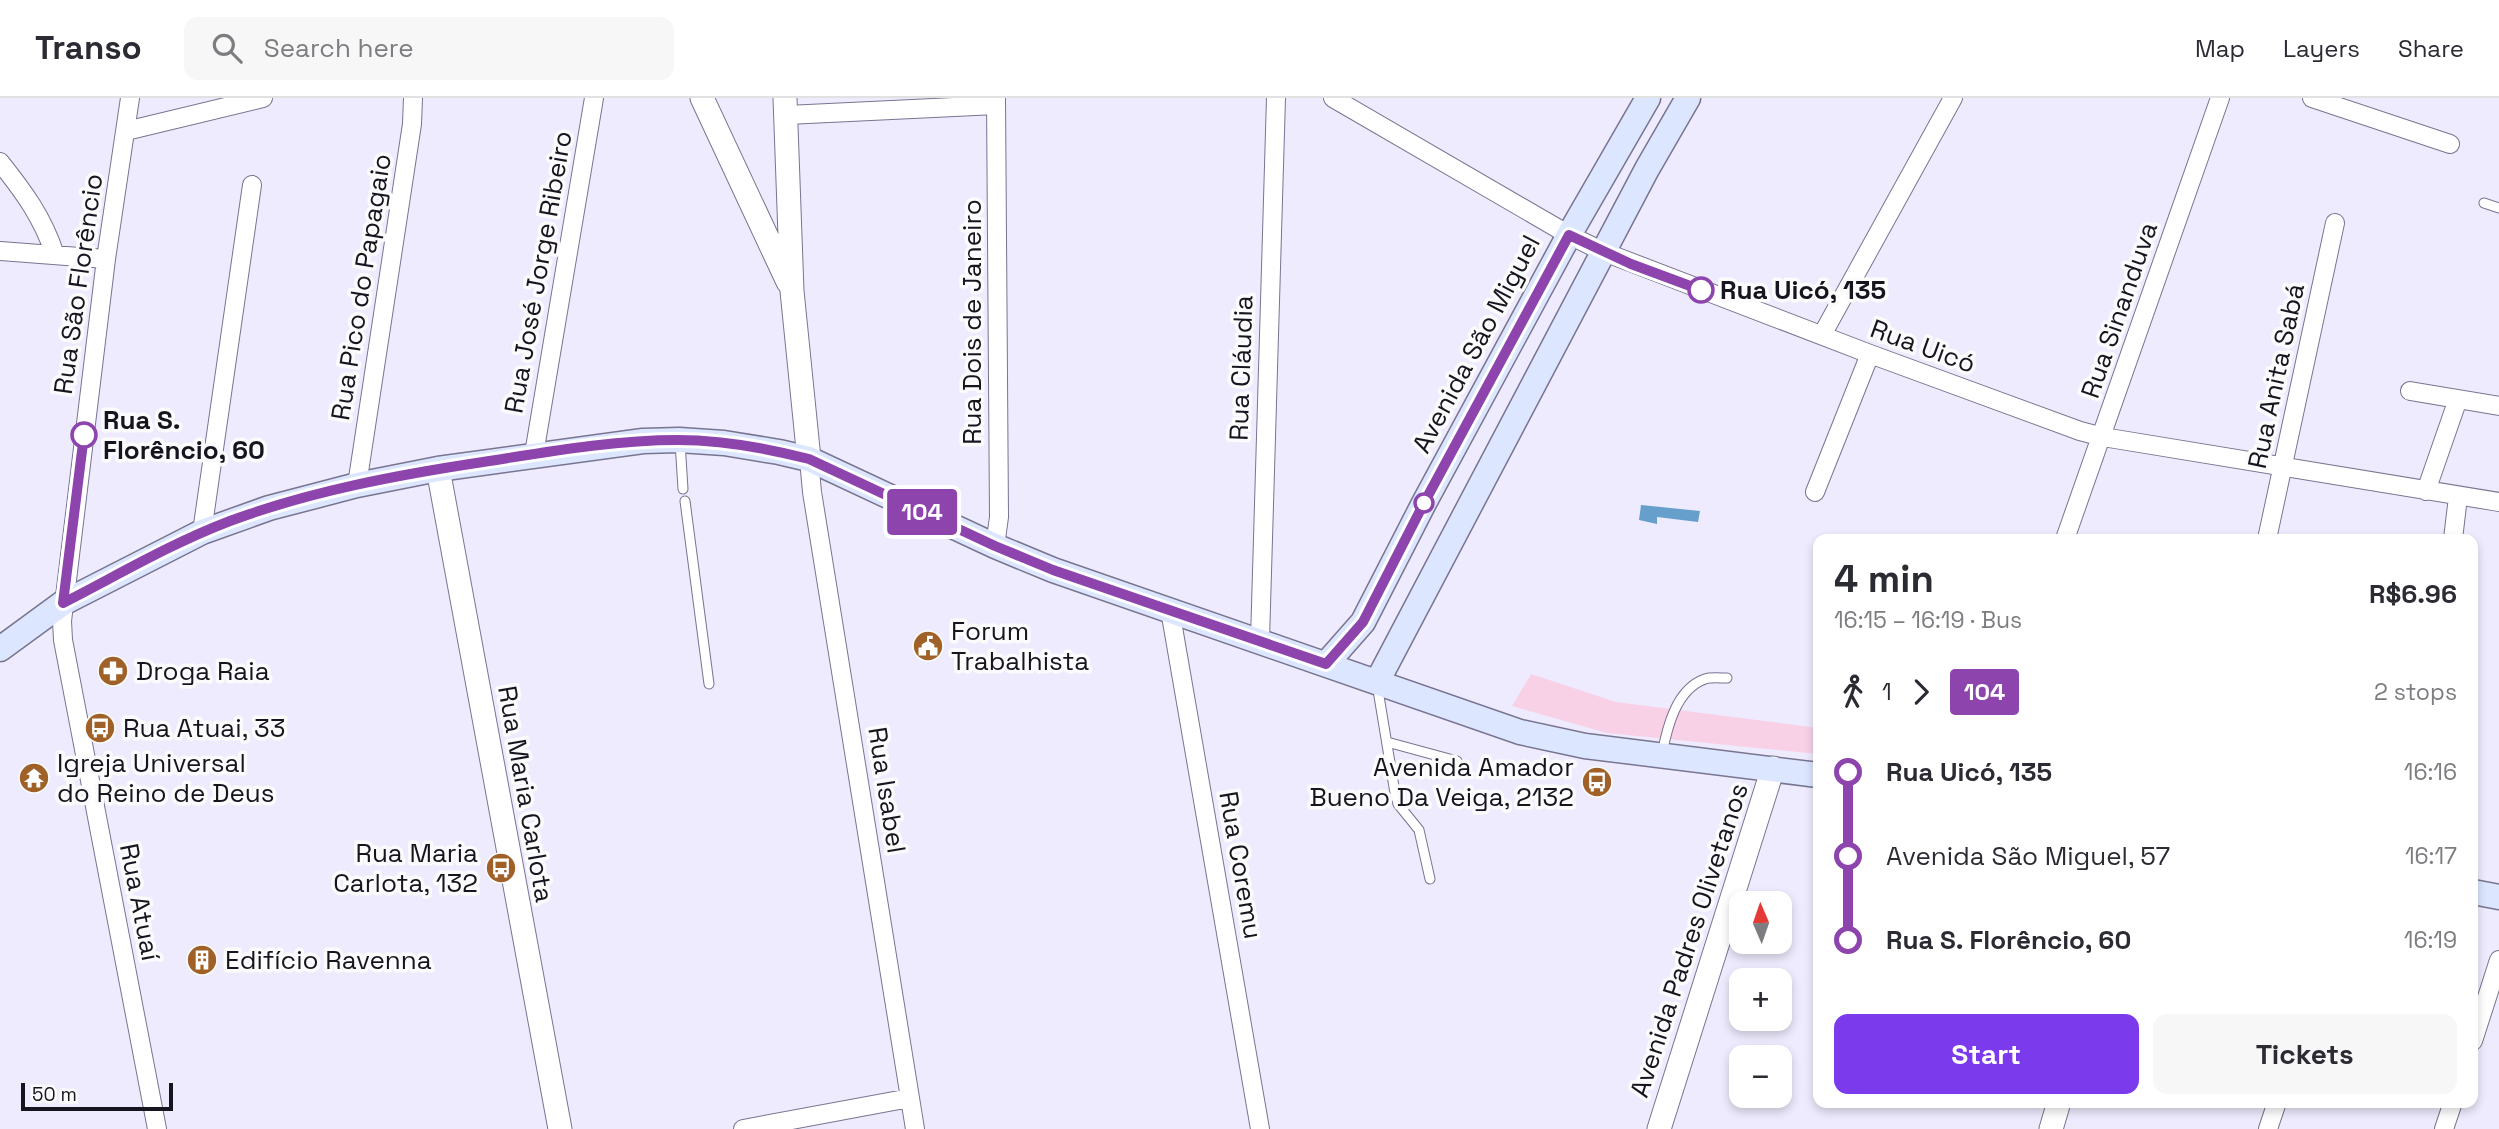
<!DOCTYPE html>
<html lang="en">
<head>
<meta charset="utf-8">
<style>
	:root { --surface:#fff; --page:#f7f7f7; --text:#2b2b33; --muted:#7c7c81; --line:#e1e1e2; --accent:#7c3aed }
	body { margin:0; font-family:"Space Grotesk",sans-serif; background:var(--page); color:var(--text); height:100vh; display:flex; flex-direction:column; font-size:26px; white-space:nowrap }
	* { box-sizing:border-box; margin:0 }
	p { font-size:23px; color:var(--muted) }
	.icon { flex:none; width:38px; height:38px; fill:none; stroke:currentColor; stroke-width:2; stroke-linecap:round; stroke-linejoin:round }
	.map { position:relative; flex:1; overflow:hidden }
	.drawer { position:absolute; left:1813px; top:436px; width:665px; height:574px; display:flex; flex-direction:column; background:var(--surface); border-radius:14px; box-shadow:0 4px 10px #0003 }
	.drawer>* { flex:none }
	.badge { padding:0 14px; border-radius:5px; font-size:24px; line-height:46px }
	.needle { width:46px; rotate:358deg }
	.buttons { position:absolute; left:1729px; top:793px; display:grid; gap:14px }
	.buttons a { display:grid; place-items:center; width:63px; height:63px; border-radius:14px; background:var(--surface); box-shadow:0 4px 10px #0003; font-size:35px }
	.scale { position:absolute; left:21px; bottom:18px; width:152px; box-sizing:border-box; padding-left:7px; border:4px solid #16141f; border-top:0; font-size:19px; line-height:24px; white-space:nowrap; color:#16141f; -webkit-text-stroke:5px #fbfbfb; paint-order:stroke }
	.map>.badge { position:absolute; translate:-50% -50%; box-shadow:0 0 0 4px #fff }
	.legs { display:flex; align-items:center; gap:10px; height:77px; padding:0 21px; font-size:23px }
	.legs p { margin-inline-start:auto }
	.headline { display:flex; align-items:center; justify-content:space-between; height:119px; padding:0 21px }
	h1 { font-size:38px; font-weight:600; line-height:52px }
	.button { display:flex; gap:14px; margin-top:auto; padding:14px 21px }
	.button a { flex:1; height:80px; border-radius:14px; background:var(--accent); color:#fff; font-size:28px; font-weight:600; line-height:80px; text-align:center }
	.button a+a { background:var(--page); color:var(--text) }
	ul { padding:0 21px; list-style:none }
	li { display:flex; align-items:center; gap:24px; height:84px; font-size:26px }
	li i { display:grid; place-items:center; width:10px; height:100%; margin:0 9px; background:currentColor }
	li i::after { content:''; width:18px; height:18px; margin:-9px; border:5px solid; border-radius:50%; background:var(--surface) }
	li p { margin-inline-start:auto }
	li:first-child i { background:linear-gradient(#0000 50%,currentColor 0) }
	li:last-child i { background:linear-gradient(currentColor 50%,#0000 0) }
	header { display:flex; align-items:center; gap:42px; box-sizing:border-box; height:98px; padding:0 35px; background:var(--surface); border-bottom:2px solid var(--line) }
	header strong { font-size:33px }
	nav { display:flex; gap:38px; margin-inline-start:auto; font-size:24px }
	.search { width:490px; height:63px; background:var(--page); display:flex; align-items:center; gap:18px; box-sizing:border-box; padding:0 24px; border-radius:14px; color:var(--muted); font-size:26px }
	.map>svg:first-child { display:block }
</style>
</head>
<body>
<header>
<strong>Transo</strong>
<div class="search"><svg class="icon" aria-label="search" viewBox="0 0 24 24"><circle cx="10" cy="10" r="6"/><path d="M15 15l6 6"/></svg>Search here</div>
<nav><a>Map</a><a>Layers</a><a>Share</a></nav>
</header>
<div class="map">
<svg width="2499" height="1031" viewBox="0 0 2499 1031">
	<rect width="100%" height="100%" fill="#eeebfe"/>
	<path fill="#f9d1e7" d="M1531,576L1616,604L1818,630V656L1607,635L1512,608Z"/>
	<path fill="#669fcb" d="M1641,407L1700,413L1698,424L1657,419V426L1639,422Z"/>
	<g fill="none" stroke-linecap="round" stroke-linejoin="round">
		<g stroke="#797490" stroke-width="11">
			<path id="service" d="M2484,105L2499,110
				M680,344L683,391
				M685,403L709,586
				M1377,586L1395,695L1398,706L1419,732L1430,781
				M1387,644L1457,663
				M1662,656C1667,630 1676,591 1705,581C1711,579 1720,580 1727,580"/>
		</g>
		<g stroke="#797490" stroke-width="20">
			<path id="minor" d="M130,0L106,161L62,523L63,542L157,1031
				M1333,0L1569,137L1604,154L1870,256L2080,333L2103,339L2499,404
				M2312,0L2450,46
				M787,17L996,7
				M126,33L263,0
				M0,64C24,94 43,120 55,157
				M0,153L106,161
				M1822,237L1953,0
				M2410,293L2499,308
				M534,356L594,0
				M809,361L812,394L915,1031
				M357,387L412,26L413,0
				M2426,393L2458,301
				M1815,394L1870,256
				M202,434L252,87
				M2065,441L2220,0
				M2267,441L2335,125
				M2453,441L2458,399
				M995,448L999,419L996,0
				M1170,512L1260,1031
				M1260,542L1276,0
				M2473,943L2499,862
				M743,1031L910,1000
				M2268,1031L2277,1004
				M2444,1031L2453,1004"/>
		</g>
		<g stroke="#797490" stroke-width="25">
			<path id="tertiary" d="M702,0L788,184
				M785,0L792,193L809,361
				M438,371L560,1031
				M1659,1031L1773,670
				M2051,1031L2059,1004"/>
		</g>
		<g stroke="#797490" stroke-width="27">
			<path id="secondary" d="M0,551L63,505L202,434L269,410L357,387L438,371L643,343L679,342L724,345L779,354L809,361L995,448L1053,472L1520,634L1585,648L1818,677
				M1326,566L1363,524L1424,405L1569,137L1648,0
				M1377,584L1647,71L1688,0
				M2473,794L2499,799"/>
		</g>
		<use href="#service" stroke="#fff" stroke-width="9"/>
		<use href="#minor" stroke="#fff" stroke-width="18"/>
		<use href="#tertiary" stroke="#fff" stroke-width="23"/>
		<use href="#secondary" stroke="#dce6ff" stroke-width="24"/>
	</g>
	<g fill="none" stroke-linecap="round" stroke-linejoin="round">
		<g stroke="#fff" stroke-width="16">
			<path id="line-1" d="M84,337L63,505C118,477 172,445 230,423C311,393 397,377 483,364C547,354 613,342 678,342C722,342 766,350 809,361L995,448L1053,472L1326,566L1363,524L1424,405L1569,137L1631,166L1701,192"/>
		</g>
		<use href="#line-1" stroke="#8e44ad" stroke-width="10"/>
	</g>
	<defs>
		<g id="civic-disc" transform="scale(1.575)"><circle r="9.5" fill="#9f6127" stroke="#fbfbfb"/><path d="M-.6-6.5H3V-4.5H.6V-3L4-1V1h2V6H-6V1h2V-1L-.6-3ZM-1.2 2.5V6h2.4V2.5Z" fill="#fff"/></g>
		<g id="pharmacy-disc" transform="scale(1.575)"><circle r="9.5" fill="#9f6127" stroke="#fbfbfb"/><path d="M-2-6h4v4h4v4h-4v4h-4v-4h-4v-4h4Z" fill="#fff"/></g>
		<g id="bus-disc" transform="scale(1.575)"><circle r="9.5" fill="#9f6127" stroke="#fbfbfb"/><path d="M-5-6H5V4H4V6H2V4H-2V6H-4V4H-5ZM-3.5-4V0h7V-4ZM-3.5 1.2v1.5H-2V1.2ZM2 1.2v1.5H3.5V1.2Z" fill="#fff"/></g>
		<g id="temple-disc" transform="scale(1.575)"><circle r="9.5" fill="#9f6127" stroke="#fbfbfb"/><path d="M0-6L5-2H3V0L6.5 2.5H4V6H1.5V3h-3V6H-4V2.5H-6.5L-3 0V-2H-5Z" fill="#fff"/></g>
		<g id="building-disc" transform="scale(1.575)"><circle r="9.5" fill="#9f6127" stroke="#fbfbfb"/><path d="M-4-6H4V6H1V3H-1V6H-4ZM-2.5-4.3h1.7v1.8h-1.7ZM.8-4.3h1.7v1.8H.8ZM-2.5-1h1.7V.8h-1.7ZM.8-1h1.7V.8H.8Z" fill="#fff"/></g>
	</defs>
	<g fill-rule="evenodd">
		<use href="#civic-disc" x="928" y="548"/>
		<use href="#pharmacy-disc" x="113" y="573"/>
		<use href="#bus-disc" x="100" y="630"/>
		<use href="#temple-disc" x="34" y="680"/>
		<use href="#bus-disc" x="1597" y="684"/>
		<use href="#bus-disc" x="501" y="770"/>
		<use href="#building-disc" x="202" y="862"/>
	</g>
	<g fill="#fff" stroke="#8e44ad" stroke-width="3.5">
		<circle cx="1701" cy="192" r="12"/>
		<circle cx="84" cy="337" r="12"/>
		<circle cx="1424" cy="405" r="9"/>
	</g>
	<g text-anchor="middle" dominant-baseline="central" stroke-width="7" stroke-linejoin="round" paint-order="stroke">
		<g font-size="26" fill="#16141f" stroke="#fbfbfb">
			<text transform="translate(538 174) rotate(-80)">Rua José Jorge Ribeiro</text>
			<text transform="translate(78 186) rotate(-82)">Rua São Florêncio</text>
			<text transform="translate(361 189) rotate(-81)">Rua Pico do Papagaio</text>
			<text transform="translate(2119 212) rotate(-71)">Rua Sinanduva</text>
			<text transform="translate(972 224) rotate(-90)">Rua Dois de Janeiro</text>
			<text transform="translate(1476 246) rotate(-62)">Avenida São Miguel</text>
			<text transform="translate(1923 248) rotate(20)">Rua Uicó</text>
			<text transform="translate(1241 270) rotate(-88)">Rua Cláudia</text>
			<text transform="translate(2276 278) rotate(-78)">Rua Anita Sabá</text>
			<text transform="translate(887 692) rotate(81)">Rua Isabel</text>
			<text transform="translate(526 696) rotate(80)">Rua Maria Carlota</text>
			<text transform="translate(1241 767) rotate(80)">Rua Coremu</text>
			<text transform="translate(140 804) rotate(79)">Rua Atuaí</text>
			<text transform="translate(1689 842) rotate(-72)">Avenida Padres Olivetanos</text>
		</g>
		<g font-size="26" font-weight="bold" fill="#16141f" stroke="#fbfbfb" text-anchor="start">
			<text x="1720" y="192">Rua Uicó, 135</text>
			<text x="103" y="322">Rua S.<tspan x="103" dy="30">Florêncio, 60</tspan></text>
		</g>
		<g font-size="26" fill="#16141f" stroke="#fbfbfb" text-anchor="start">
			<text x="951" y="533">Forum<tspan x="951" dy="30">Trabalhista</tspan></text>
			<text x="136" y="573">Droga Raia</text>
			<text x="123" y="630">Rua Atuai, 33</text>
			<text x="57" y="665">Igreja Universal<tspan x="57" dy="30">do Reino de Deus</tspan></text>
			<text x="1574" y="669" text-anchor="end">Avenida Amador<tspan x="1574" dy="30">Bueno Da Veiga, 2132</tspan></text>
			<text x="478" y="755" text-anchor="end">Rua Maria<tspan x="478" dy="30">Carlota, 132</tspan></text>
			<text x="225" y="862">Edifício Ravenna</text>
		</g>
	</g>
</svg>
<div class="buttons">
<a><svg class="needle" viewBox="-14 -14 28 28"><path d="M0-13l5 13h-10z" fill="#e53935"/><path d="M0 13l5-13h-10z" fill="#7c7c81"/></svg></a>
<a>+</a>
<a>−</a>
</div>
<div class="scale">50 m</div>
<b class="badge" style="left:922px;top:414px;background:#8e44ad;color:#fff">104</b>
<section class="drawer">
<div class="headline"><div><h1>4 min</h1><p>16:15 – 16:19 · Bus</p></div><b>R$6.96</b></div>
<div class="legs"><svg class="icon" aria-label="walk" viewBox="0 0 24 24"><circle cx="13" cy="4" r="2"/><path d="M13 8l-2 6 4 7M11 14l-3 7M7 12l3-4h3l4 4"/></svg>1<svg class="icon" aria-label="forward" viewBox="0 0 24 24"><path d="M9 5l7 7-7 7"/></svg><b class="badge" style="background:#8e44ad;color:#fff">104</b><p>2 stops</p></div>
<ul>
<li><i style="color:#8e44ad"></i><b>Rua Uicó, 135</b><p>16:16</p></li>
<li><i style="color:#8e44ad"></i><span>Avenida São Miguel, 57</span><p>16:17</p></li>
<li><i style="color:#8e44ad"></i><b>Rua S. Florêncio, 60</b><p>16:19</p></li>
</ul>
<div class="button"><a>Start</a><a>Tickets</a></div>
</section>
</div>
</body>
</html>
